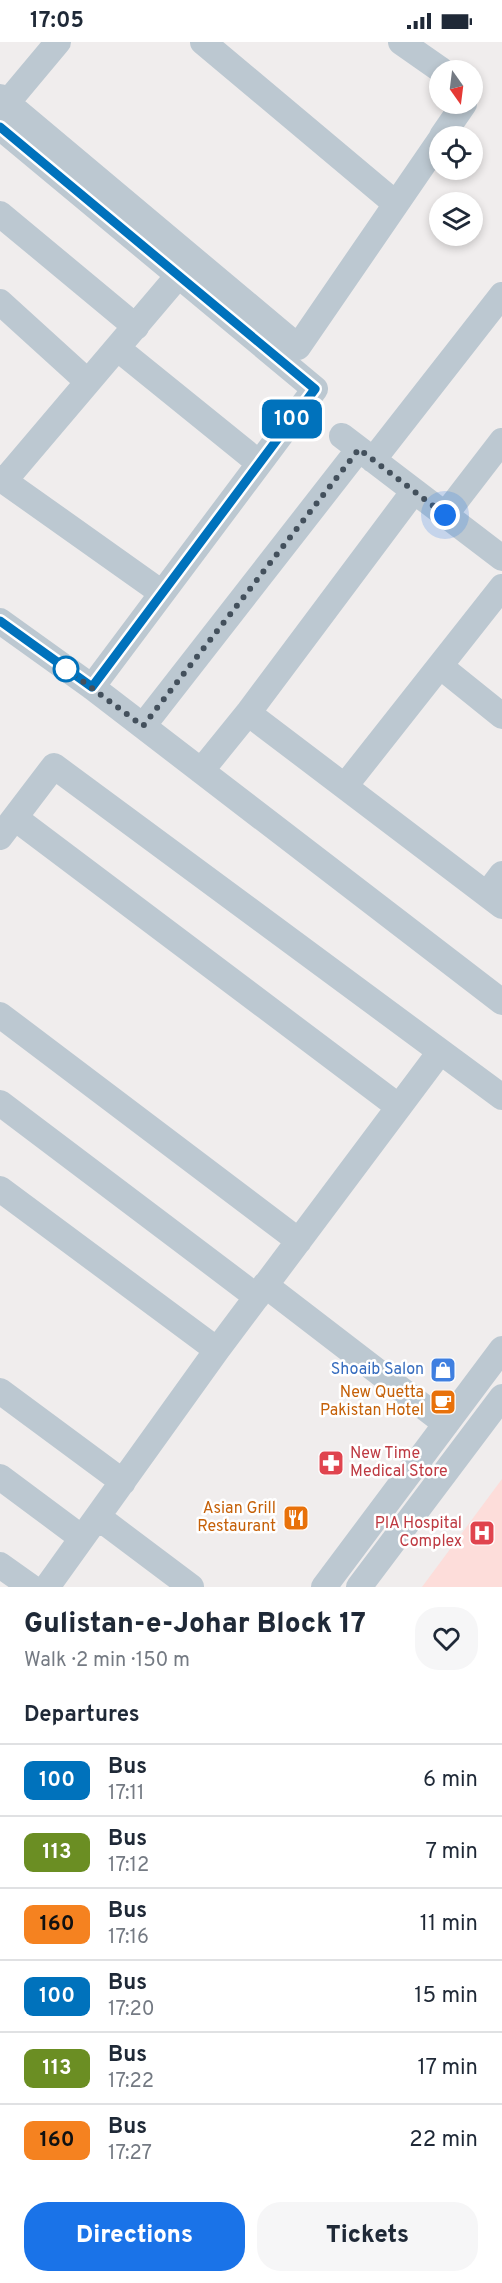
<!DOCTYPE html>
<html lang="en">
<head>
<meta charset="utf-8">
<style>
	:root { --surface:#fff; --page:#f6f6f7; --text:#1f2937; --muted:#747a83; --line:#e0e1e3; --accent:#1a73e8 }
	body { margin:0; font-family:Overpass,sans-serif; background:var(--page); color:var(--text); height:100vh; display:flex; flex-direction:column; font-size:22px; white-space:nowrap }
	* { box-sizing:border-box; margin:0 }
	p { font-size:20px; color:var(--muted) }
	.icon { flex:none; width:33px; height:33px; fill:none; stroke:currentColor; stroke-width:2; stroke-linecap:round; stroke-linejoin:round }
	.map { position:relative; height:1545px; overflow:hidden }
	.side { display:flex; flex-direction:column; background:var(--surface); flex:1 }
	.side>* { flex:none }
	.badge { padding:0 12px; border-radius:9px; font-size:21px; line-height:39px }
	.needle { width:39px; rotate:166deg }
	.fabs { position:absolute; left:429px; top:18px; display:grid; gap:12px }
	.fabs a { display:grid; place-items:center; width:54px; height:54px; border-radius:50%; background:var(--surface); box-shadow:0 3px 9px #0003; font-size:30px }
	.you { position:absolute; width:30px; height:30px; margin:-15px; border:4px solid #fff; border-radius:50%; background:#1a73e8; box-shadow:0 0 0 9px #1a73e833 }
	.map>.badge { position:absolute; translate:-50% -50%; box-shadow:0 0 0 3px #fff }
	h2 { padding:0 24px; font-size:22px; line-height:54px }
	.round { display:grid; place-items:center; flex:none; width:63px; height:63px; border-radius:24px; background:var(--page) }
	.overview { display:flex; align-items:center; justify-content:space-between; height:102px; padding:0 24px }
	h1 { font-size:28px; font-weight:800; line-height:45px }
	.button { display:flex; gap:12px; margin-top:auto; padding:12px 24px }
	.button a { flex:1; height:69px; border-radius:24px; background:var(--accent); color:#fff; font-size:24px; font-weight:800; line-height:69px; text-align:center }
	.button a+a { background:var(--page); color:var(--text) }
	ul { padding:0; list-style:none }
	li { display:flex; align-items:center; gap:18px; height:72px; padding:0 24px; border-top:2px solid var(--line) }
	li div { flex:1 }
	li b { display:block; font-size:22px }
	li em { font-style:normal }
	li .badge { min-width:66px; font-weight:700; text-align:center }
	.status { display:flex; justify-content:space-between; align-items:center; height:42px; padding:0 30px; background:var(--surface); direction:ltr }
	.status svg { height:16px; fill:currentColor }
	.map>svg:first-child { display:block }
</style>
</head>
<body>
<div class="status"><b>17:05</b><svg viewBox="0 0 49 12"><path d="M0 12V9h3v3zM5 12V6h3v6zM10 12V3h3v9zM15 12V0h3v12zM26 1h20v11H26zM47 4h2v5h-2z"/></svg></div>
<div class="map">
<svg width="502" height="1545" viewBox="0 0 502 1545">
	<rect width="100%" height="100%" fill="#f0eded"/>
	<path fill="#fdddda" d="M502,1437V1545H422Z"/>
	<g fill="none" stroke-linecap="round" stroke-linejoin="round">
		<path stroke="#bcc8d1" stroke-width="26" d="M203,0L396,162
			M401,0L441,28
			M0,55L298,305L440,98
			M7,61L58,0
			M0,85L315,347L92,645
			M442,94L464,62
			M0,172L136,285
			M0,260L88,340
			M117,306L259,421
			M342,394L502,516
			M373,418L502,253
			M0,436L162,551
			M4,439L178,234
			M445,473L502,399
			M0,579L92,645L502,960
			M440,624L502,674
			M248,671L502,864
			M143,684L359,407
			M201,729L248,671L414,449
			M345,744L502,545
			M15,776L399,1065
			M0,795L54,724L502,1055
			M487,852L502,832
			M0,973L299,1199
			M0,1061L257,1255
			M0,1147L217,1308
			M265,1243L446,1382
			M0,1349L123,1440
			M0,1435L82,1496
			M98,1475L191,1545
			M0,1523L31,1545
			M47,1545L217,1308L440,1010
			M324,1545L502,1307
			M359,1545L502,1355"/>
	</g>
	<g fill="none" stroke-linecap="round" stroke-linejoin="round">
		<g stroke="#fff" stroke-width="14">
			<path id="line" d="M0,85L315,347L92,645L0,579"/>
		</g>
		<use href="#line" stroke="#0072bc" stroke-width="9"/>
		<path stroke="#43505c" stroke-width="6" stroke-dasharray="0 10.8" d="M66,627L143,684L359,407L445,473"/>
	</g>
	<defs>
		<g id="shop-square" transform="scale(1.35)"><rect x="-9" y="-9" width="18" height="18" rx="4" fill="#3f7fe0" stroke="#fff"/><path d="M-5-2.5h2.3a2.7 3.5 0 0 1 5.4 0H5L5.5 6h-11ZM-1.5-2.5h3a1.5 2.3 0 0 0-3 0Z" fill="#fff"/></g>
		<g id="cafe-square" transform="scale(1.35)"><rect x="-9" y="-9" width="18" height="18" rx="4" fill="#e8710a" stroke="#fff"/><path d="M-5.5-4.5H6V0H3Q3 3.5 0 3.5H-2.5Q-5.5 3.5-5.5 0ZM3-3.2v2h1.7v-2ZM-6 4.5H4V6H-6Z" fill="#fff"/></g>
		<g id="pharmacy-square" transform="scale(1.35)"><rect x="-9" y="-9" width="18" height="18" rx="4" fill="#e0444e" stroke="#fff"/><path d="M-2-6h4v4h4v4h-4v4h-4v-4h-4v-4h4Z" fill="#fff"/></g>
		<g id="restaurant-square" transform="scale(1.35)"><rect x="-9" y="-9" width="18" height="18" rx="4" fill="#e8710a" stroke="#fff"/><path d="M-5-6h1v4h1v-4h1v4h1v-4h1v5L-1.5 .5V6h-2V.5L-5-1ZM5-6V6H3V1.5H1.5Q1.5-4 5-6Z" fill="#fff"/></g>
		<g id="hospital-square" transform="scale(1.35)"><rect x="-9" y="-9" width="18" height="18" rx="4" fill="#e0444e" stroke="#fff"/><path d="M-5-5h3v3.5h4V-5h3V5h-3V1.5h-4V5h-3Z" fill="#fff"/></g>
	</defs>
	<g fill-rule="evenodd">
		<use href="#shop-square" x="443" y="1328"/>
		<use href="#cafe-square" x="443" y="1360"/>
		<use href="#pharmacy-square" x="331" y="1421"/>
		<use href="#restaurant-square" x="296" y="1476"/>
		<use href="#hospital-square" x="482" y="1491"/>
	</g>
	<circle fill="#fff" stroke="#0072bc" stroke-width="3" cx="66" cy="627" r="12"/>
	<g text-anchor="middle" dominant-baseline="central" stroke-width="5" stroke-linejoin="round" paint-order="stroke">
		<g font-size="16" fill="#366cbe" stroke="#fff" text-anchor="end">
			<text x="424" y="1328">Shoaib Salon</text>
		</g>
		<g font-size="16" fill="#c56008" stroke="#fff" text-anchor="end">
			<text x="424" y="1351">New Quetta<tspan x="424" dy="18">Pakistan Hotel</tspan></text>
			<text x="276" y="1467">Asian Grill<tspan x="276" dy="18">Restaurant</tspan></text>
		</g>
		<g font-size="16" fill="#be3a42" stroke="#fff" text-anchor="start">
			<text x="350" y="1412">New Time<tspan x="350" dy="18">Medical Store</tspan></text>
			<text x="462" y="1482" text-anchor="end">PIA Hospital<tspan x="462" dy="18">Complex</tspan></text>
		</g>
	</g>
</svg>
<div class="fabs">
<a><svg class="needle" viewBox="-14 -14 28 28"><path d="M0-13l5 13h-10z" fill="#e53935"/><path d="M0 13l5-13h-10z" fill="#747a83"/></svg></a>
<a><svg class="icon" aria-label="locate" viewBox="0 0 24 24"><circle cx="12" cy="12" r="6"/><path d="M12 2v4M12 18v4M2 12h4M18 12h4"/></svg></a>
<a><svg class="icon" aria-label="layers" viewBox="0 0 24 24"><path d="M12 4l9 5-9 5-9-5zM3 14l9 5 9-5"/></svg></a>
</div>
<div class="you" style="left:445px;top:473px"></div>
<b class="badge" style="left:292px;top:377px;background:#0072bc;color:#fff">100</b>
</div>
<section class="side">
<div class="overview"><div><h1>Gulistan-e-Johar Block 17</h1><p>Walk · 2 min · 150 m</p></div><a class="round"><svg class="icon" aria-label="heart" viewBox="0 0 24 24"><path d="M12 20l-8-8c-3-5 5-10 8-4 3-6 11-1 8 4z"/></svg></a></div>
<h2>Departures</h2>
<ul>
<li><span class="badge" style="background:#0072bc;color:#fff">100</span><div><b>Bus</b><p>17:11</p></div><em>6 min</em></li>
<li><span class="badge" style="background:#6b8e23;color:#fff">113</span><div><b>Bus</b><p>17:12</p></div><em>7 min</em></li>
<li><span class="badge" style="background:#f58220;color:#111">160</span><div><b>Bus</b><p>17:16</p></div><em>11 min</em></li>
<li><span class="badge" style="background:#0072bc;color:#fff">100</span><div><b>Bus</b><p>17:20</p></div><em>15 min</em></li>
<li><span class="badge" style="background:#6b8e23;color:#fff">113</span><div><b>Bus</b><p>17:22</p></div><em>17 min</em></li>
<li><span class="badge" style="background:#f58220;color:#111">160</span><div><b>Bus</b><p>17:27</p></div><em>22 min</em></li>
</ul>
<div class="button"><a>Directions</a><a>Tickets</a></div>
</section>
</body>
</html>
